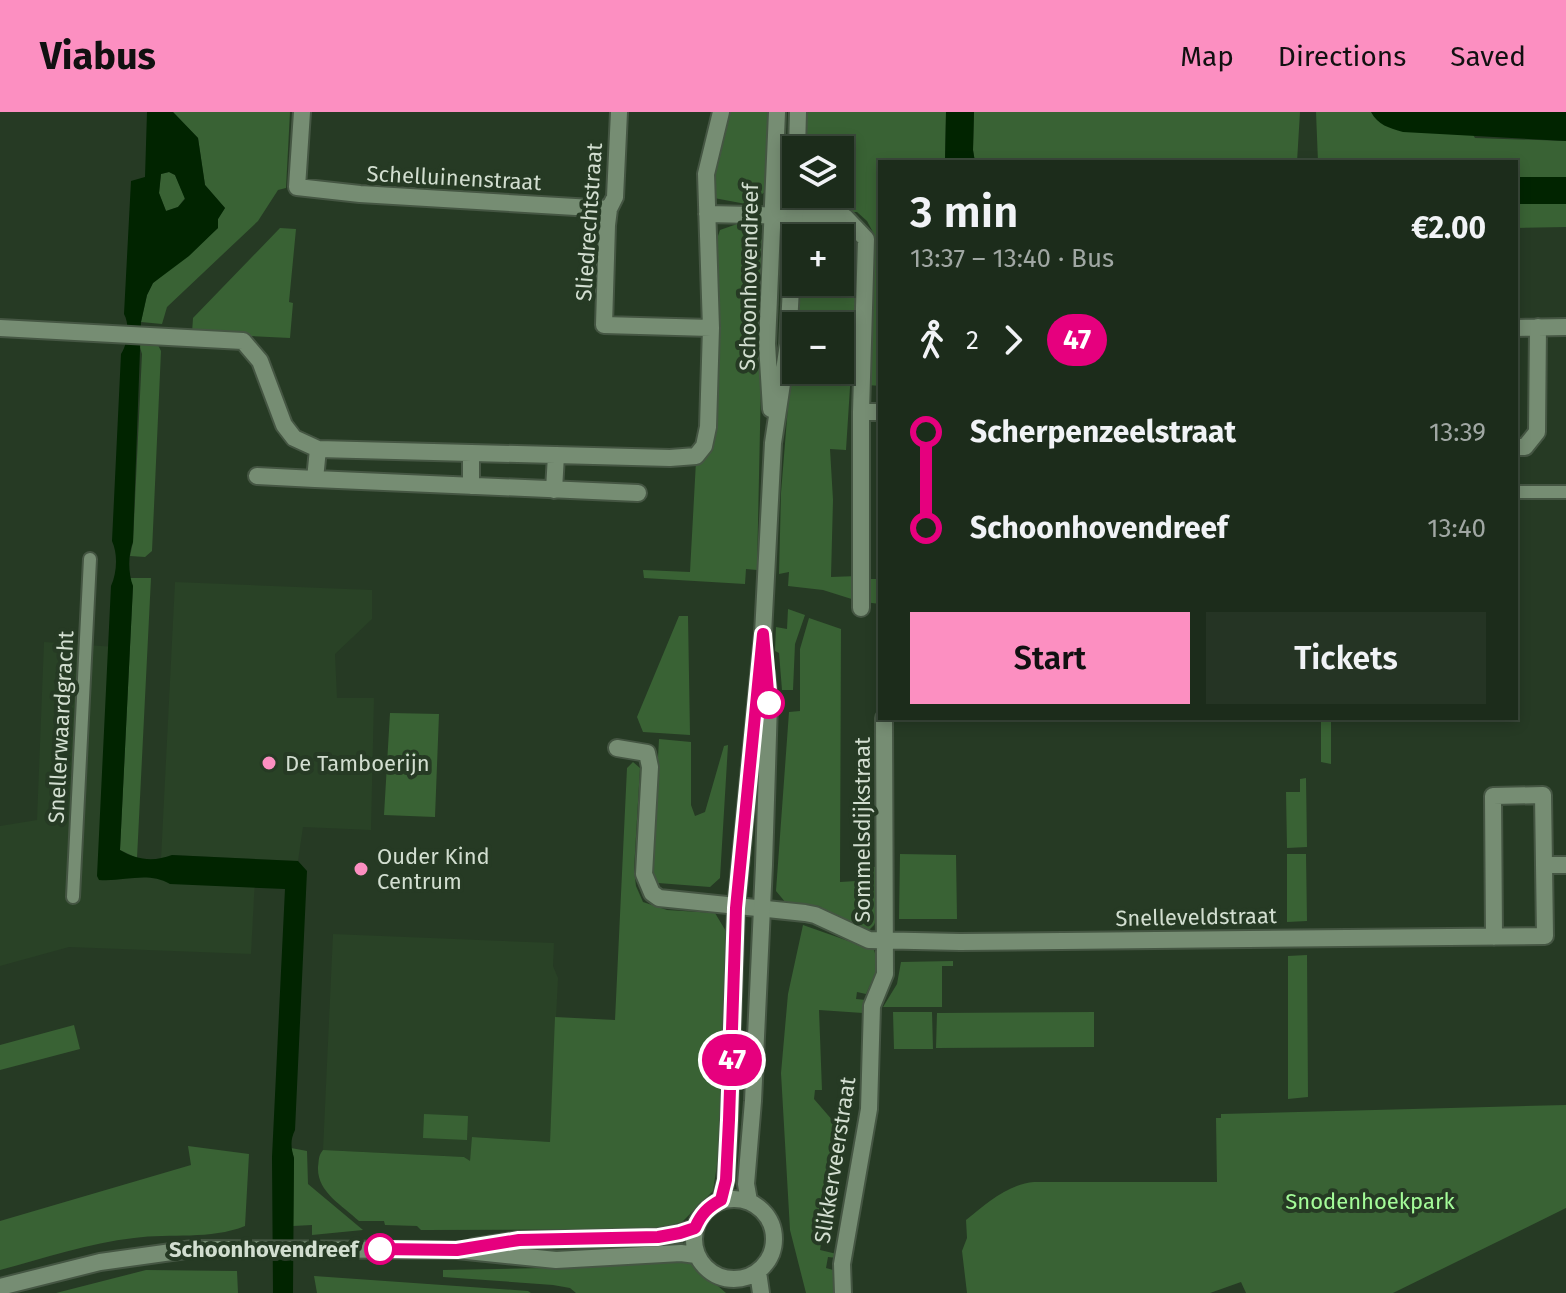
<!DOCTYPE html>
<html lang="en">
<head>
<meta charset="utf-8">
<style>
	:root { --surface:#1c2c1b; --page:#253424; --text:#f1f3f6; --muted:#a0a7a3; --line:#3a483a; --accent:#fc8fc1 }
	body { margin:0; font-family:"Fira Sans",sans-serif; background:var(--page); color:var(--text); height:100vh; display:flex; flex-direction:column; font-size:30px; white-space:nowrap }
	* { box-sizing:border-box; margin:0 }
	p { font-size:26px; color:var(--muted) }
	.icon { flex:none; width:44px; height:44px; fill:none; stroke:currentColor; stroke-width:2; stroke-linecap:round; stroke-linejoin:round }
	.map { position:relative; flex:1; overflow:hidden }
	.sheet { position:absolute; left:878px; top:48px; width:640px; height:560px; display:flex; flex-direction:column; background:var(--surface); border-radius:0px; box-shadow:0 4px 12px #0003,0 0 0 2px var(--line) }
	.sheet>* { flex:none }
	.badge { padding:0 16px; border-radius:26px; font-size:28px; line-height:52px }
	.buttons { position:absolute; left:782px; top:24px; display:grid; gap:16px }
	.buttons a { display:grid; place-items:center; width:72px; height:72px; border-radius:0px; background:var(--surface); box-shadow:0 4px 12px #0003,0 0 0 2px var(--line); font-size:40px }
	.map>.badge { position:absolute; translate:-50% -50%; box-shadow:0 0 0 4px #fff }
	.legs { display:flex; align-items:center; gap:12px; height:88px; padding:0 32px; font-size:26px }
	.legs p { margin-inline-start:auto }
	.head { display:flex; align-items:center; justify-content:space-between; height:136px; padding:0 32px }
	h1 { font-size:44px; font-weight:600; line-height:60px }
	.cta { display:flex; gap:16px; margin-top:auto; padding:16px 32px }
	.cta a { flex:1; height:92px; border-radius:0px; background:var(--accent); color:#111; font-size:32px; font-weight:600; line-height:92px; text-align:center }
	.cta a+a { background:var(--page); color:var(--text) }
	ul { padding:0 32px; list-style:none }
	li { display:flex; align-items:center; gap:28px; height:96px; font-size:30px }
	li i { display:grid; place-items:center; width:12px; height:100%; margin:0 10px; background:currentColor }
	li i::after { content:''; width:20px; height:20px; margin:-10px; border:6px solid; border-radius:50%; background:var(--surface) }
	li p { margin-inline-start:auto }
	li:first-child i { background:linear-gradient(#0000 50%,currentColor 0) }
	li:last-child i { background:linear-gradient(currentColor 50%,#0000 0) }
	header { display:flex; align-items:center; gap:48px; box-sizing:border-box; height:112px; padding:0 40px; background:var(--accent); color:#111 }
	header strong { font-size:38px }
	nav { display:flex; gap:44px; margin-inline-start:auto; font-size:28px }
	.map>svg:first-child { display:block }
</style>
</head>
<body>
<header>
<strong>Viabus</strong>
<nav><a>Map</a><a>Directions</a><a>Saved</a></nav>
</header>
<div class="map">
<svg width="1566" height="1181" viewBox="0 0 1566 1181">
	<rect width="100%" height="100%" fill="#263a24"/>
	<path fill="#294226" d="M175,470L372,478V507L335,542L337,586H374L371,718L303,715L298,749L172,743L161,747Z
		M44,530L116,535L107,758L255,766L251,842L69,835L0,854V714L37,708Z
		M333,822L554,831L553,854L558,866L550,1030L473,1025L470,1050L464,1045L323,1038Z"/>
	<path fill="#396234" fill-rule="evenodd" d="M173,0H290L286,76L278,78L258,109L167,195L162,212L141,210L147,183L153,171L218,116V107L225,96L205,73L198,26Z
		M728,0H771L765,80L746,92L714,86L715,60Z
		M803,0H946L945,50H880V274L868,273L874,122L867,109L857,100L817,101L802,84L840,82V38H803Z
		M974,0H1300L1297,50H975L973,38Z
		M1316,0H1459L1475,26L1566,29V65H1516V50H1318Z
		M169,60L175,63L185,86L178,95L166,99L159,81L161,62Z
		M1516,92H1566V115L1516,116Z
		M737,112L751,117L764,130L757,458L746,457L745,472L644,466L643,458L690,460L696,349L717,265L719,211L714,136L720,118Z
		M821,114L859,135L846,338L830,337L833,388L831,465L858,464V489L823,478L788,474L789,460L779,462L781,381L798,170H840V126H810ZM796,214H840V258H796Z
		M280,116L296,117L289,190L293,191L290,226L192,221L193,206Z
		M139,232L158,233L161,239L152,439L145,445L130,444L133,430L142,242Z
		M129,466H151L137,746L120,738L133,474Z
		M865,467H880V492L864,490Z
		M788,497L805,503L795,532L793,578H782L779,541L775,539L776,515L787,517Z
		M679,504H688L690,623L643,620L637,605Z
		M809,506L841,517L840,770L873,768V755H877V806L874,813L866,821L854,817L819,794L786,791L776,779L789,600L800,599V537Z
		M390,601L439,602L435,705L384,703Z
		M1321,606H1331V652L1321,650Z
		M659,627L691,630V693L695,704L705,700L724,634L728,633L720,766L710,775L658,771L652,757Z
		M633,650L640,656L634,758L636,774L643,790L667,798L715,801L727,821L730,896L724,1006L713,1079L682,1110L659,1117L421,1118L417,1114L385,1113L384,1109H359C342,1093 317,1080 318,1055C319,1048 318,1044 323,1038L464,1045L470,1049L472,1025L550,1030L555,905L615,908L627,656Z
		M1306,666L1307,735L1287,736L1286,680H1300V667Z
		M900,742L956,743L957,807H899Z
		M1287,742H1306L1307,809L1287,810Z
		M803,813L874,838L879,854L866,882L857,880L856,887L866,888L863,901L819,898L822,978H815L814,987L840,1017L820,1138L837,1142V1146L828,1145L826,1156L833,1158L836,1181H806L790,1118L781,961L788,882Z
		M1307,843L1308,985L1288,987V844Z
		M953,849V854H942V895H883L897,872L901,850Z
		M893,900H932L933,937H894Z
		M1094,900V935L936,936L937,901Z
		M74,913L80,937L0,958V933Z
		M1566,993V1096L1393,1181H1246L1241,1170L1210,1181H967L962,1139L967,1126L966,1108C986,1092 1008,1072 1034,1070H1217L1216,1006H1221V1002Z
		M424,1002L468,1004L467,1028L423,1026Z
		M188,1034L249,1042L245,1114C210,1128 171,1121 134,1126C89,1131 44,1146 0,1158V1109L191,1053Z
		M291,1036L307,1039L308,1072L363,1118L312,1123V1113L293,1114L294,1046Z
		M686,1146L726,1181H576L570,1176L553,1173L443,1165V1158L547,1156Z
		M146,1158L237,1159L238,1181H56Z
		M314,1164L528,1179L531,1181H317Z"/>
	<path fill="#012400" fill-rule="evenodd" d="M147,0H173L198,26L205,73L225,96L218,107V116L189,144L153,171L147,183L141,210L133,430C128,443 128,461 133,474L120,738C136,748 154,750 172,743L298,749L307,759L295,1018C290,1028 291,1036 294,1046L293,1181H273L272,1045L285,777L170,772C147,759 125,770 99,768L97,764L111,474C117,461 118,442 112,429L121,242C128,231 130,213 124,202L131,69L145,65ZM169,60L175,63L185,87L178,95L166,99L159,81L161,62Z
		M946,0H974L973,38L975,50H945Z
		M1371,0H1566V29L1403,20C1389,16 1378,13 1371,0Z
		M1516,65H1566V92H1516Z"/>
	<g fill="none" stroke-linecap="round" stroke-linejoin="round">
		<g stroke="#455643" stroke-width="16">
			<path id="pedestrian" d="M1516,380H1566
				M73,785L90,447"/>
		</g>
		<g stroke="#455643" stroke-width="20">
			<path id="minor" d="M302,0L297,75L360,82L609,97
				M619,0L615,85L609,97L607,113L604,213L711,216
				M707,102L845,105L866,127L861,300H880
				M0,216L243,229L260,249L284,313L294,326L318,337L670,346L696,344L704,334L708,315L711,216L706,62L721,0
				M1516,216L1566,215
				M861,300V496
				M1516,335H1525L1537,320L1538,215
				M318,337L315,367L638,381
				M471,341V374
				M257,364L315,367
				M554,378L556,343
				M617,636L647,641L650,655L644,762L652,781L659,786L805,801L815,803L869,828L960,830L1545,824L1544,753H1566
				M1494,825L1493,684L1543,683L1544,753
				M843,1181L842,1152L869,997L872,894L885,862L884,606"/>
		</g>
		<g stroke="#455643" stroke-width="20">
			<path id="tertiary" d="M797,38L798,0
				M771,297L767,232L777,0
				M694 1127a40 40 0 1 1 80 0a40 40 0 1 1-80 0Z
				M721,1088L726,1068L729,1008L736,796L763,522L773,331L788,232L796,82
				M749,1089L746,1072L753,989L764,753L769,591L766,560
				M474,1135L519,1128L658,1125L680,1121L695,1116
				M758,1160L761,1181
				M0,1175L100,1150L193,1137L457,1138L556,1148L681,1141L696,1143"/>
		</g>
		<use href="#pedestrian" stroke="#768d73" stroke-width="12"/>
		<use href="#minor" stroke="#768d73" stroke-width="16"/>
		<use href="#tertiary" stroke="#768d73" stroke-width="16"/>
	</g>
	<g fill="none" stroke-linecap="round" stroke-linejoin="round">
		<g stroke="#fff" stroke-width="18">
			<path id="line-1" d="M380,1137L457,1138L519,1128L658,1125L680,1121L695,1116C701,1102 708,1095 721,1088L726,1068L729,1008L736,796L763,522L769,591"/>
		</g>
		<use href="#line-1" stroke="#e6007e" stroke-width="12"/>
	</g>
	<g fill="#fff" stroke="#e6007e" stroke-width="4">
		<circle cx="769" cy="591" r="14"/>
		<circle cx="380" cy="1137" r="14"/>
	</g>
	<g fill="#fc8fc1" stroke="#263a24" stroke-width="3">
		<circle cx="269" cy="651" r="8"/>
		<circle cx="361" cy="757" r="8"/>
	</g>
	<g text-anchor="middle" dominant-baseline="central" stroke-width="8" stroke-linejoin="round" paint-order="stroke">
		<g font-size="22" fill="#d2ded0" stroke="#263a24">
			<text transform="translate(454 66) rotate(3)">Schelluinenstraat</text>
			<text transform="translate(589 110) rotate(-86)">Sliedrechtstraat</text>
			<text transform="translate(749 165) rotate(-89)">Schoonhovendreef</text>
			<text transform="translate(61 615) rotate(-87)">Snellerwaardgracht</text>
			<text transform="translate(862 718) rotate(-90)">Sommelsdijkstraat</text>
			<text transform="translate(1196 805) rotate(-1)">Snelleveldstraat</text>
			<text transform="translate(835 1048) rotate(-81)">Slikkerveerstraat</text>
		</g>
		<g font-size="22" fill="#d2ded0" stroke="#263a24" text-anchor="start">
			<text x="285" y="651">De Tamboerijn</text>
			<text x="377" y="744">Ouder Kind<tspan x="377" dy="25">Centrum</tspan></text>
		</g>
		<g font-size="22" fill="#a4fc99" stroke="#263a24">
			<text x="1370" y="1089">Snodenhoekpark</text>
		</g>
		<g font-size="22" font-weight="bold" fill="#d2ded0" stroke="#263a24" text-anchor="end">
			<text x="358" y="1137">Schoonhovendreef</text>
		</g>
	</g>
</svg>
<div class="buttons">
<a><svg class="icon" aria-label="layers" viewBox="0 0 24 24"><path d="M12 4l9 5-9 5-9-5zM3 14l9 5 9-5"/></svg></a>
<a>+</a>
<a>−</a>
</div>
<b class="badge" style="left:732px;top:948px;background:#e6007e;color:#fff">47</b>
<section class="sheet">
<div class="head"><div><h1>3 min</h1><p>13:37 – 13:40 · Bus</p></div><b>€2.00</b></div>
<div class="legs"><svg class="icon" aria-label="walk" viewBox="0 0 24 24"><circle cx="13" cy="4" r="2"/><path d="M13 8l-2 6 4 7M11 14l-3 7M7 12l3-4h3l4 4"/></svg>2<svg class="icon" aria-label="forward" viewBox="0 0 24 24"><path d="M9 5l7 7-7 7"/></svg><b class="badge" style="background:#e6007e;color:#fff">47</b></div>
<ul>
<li><i style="color:#e6007e"></i><b>Scherpenzeelstraat</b><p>13:39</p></li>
<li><i style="color:#e6007e"></i><b>Schoonhovendreef</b><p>13:40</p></li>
</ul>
<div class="cta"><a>Start</a><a>Tickets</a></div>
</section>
</div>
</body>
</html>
